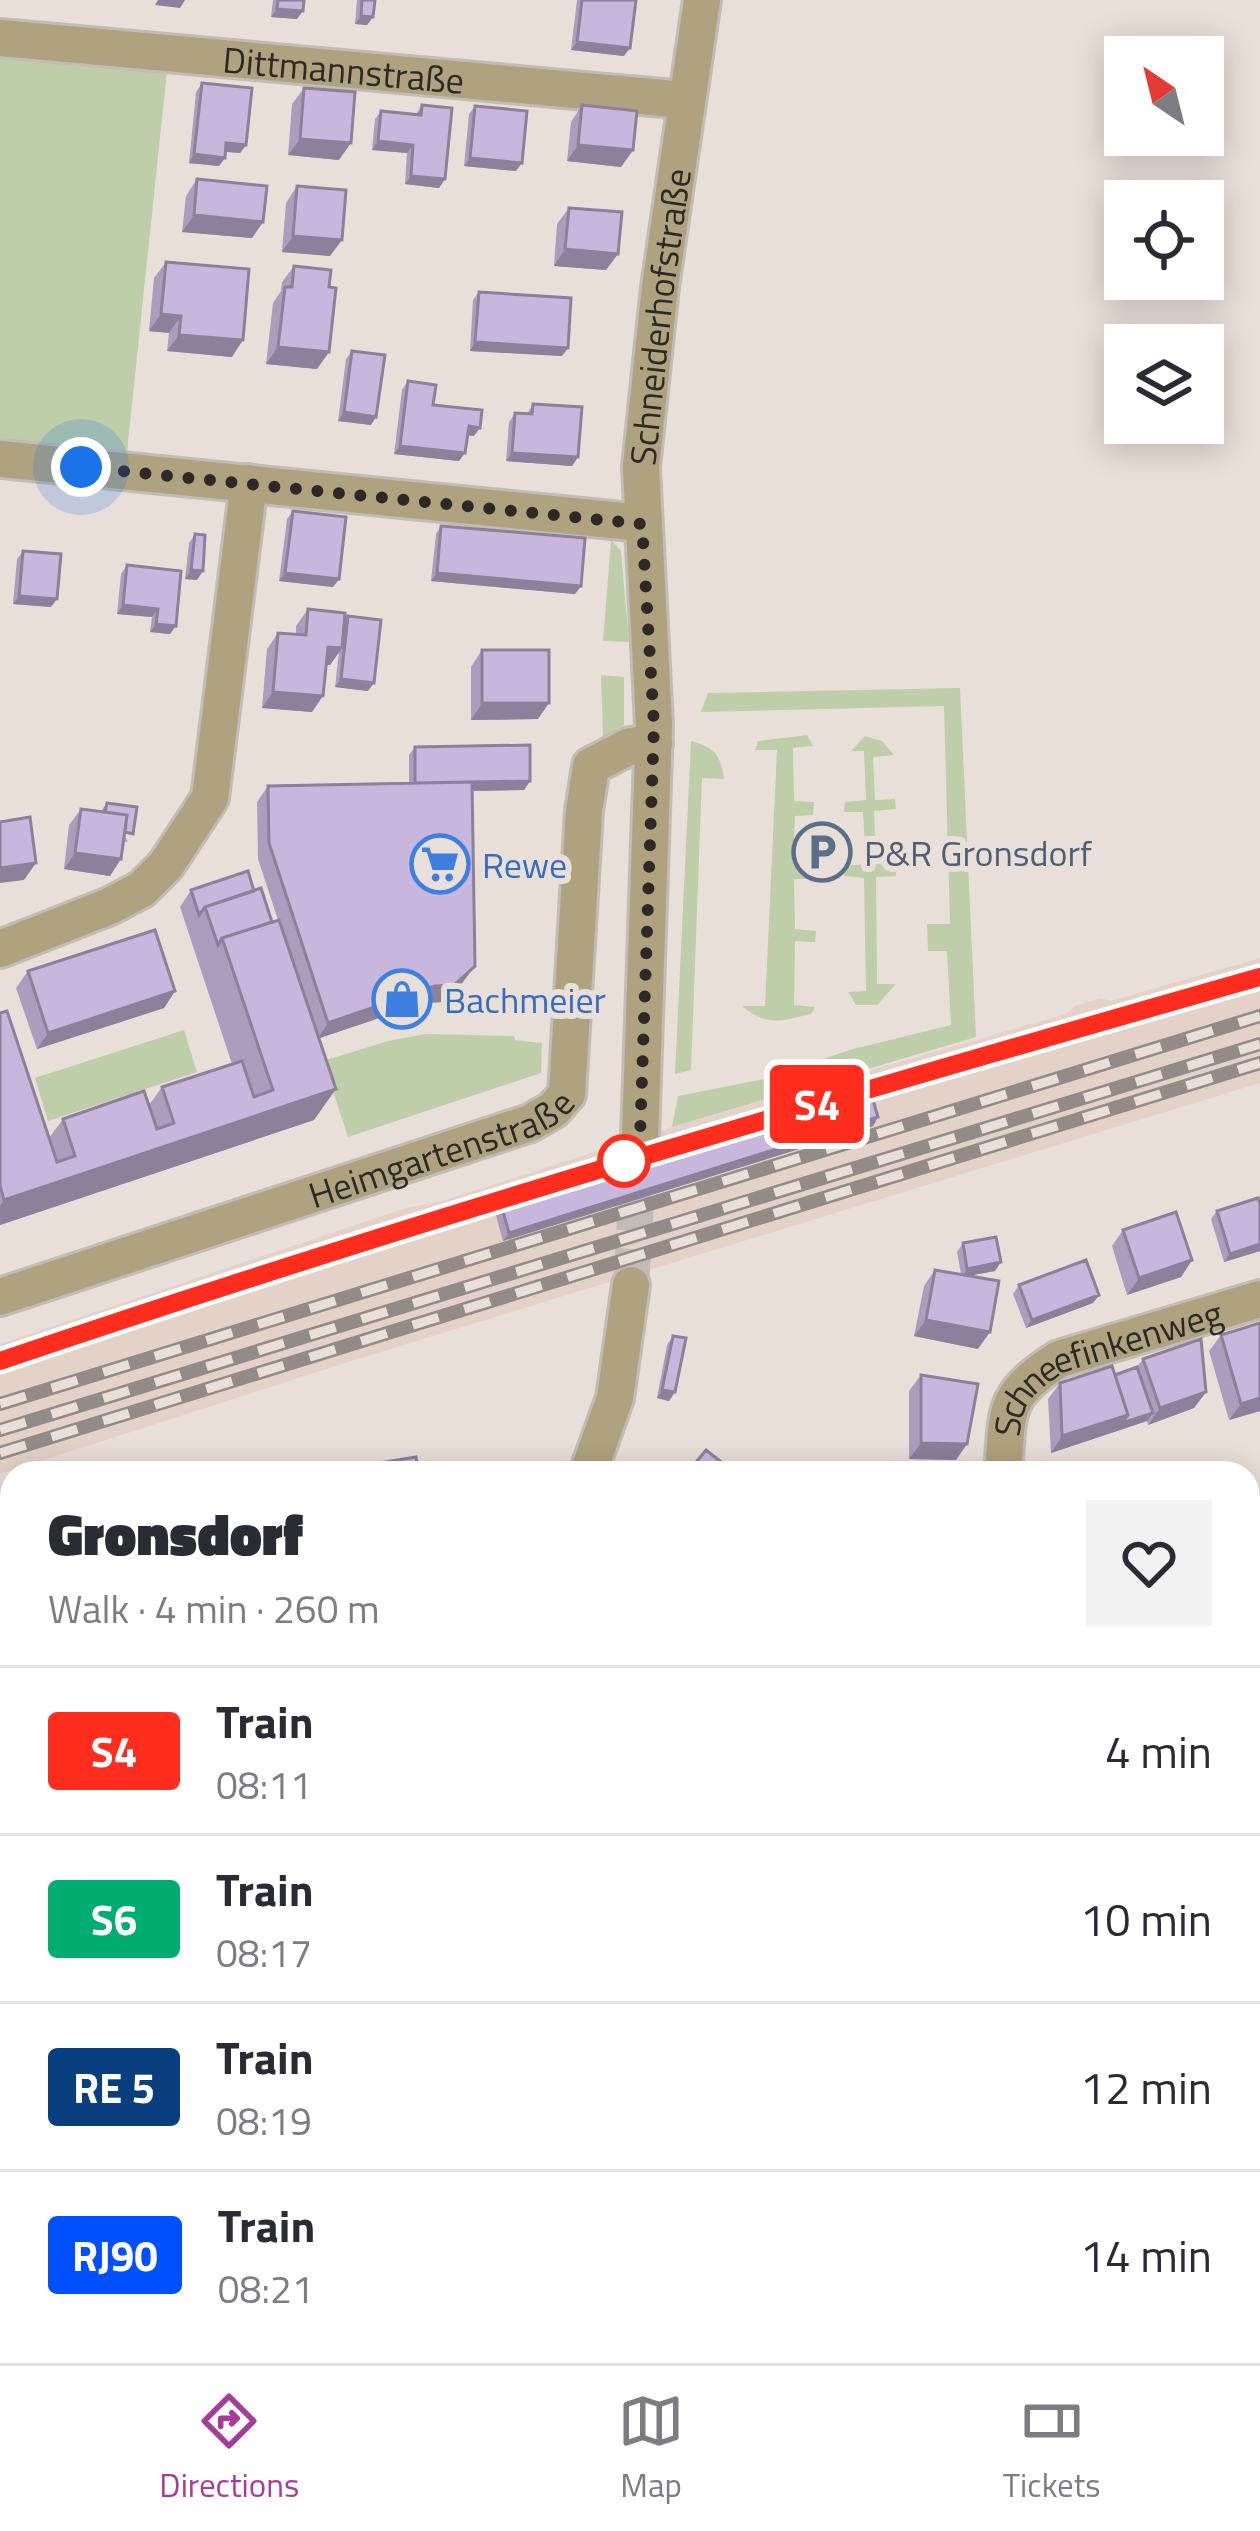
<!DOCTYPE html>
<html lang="en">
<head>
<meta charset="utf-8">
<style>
	:root { --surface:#fff; --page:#f2f2f3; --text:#2b2b33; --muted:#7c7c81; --line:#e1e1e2; --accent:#a73b9a }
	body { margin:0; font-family:"Titillium Web",sans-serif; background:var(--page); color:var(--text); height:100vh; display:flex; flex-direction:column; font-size:45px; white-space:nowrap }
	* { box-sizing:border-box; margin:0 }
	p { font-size:39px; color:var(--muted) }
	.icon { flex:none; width:66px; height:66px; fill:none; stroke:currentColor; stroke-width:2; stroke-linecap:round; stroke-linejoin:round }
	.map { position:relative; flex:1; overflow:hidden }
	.panel { position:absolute; left:0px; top:1461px; width:1260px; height:903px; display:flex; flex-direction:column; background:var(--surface); border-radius:36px 36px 0 0; box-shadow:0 6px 30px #0003 }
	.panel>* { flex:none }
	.badge { padding:0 24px; border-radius:9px; font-size:42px; line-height:78px }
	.needle { width:78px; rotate:325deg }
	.fabs { position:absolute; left:1104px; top:36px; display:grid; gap:24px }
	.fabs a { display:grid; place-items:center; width:120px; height:120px; border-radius:0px; background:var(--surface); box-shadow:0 6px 30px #0003; font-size:60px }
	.you { position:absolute; width:60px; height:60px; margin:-30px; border:9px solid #fff; border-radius:50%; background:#1a73e8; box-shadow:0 0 0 18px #1a73e833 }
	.map>.badge { position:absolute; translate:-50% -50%; box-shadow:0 0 0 6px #fff }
	.round { display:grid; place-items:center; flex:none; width:126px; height:126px; border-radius:0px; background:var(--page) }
	.headline { display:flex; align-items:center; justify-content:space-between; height:204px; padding:0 48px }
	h1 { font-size:57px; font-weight:800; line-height:90px }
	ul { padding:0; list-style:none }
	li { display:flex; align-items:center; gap:36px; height:168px; padding:0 48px; border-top:3px solid var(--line) }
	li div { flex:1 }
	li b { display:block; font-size:45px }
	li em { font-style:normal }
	li .badge { min-width:132px; font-weight:700; text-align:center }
	.tab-bar { display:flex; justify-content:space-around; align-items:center; height:168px; border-top:3px solid var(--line); background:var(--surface); font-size:33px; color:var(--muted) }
	.tab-bar a { display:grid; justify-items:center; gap:6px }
	.tab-bar .selected { color:var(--accent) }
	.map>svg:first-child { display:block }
</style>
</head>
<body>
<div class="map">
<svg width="1260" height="2363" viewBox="0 0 1260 2363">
	<rect width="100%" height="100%" fill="#e9dfd9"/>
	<path fill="#e4d2c8" d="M1260,958V1083L345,1363L0,1474V1344L406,1208L439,1202L672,1127L1066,1014L1075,1006L1100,998L1111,1001Z"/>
	<path fill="#bdcea9" d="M0,56L167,71L127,452L0,439Z
		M611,540L621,551L629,642L603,641Z
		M601,675L624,677V725L603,737Z
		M960,688L976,1037L672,1127L678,1096L764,1079L853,1049L951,1025L947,951H928L927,924H950L944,706L701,712L708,693Z
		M807,735L813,746L793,748L794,801L814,802L813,815L795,816L793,865L817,866L815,879H794L795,929L816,931L815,942L795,941L794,1005L815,1007L811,1014C781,1021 767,1027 742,1006H765L777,750H755L758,741Z
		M865,736L882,741L894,755L873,757L875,800L895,799L896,809L874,811L876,864L896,865V876L876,877L877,984H896L877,1005H856L848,992L866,991L864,878L844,876V866L866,864L863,812H844L845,802L866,800L864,751H851Z
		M691,741C714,747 721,755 724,779L702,778L691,1070L675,1074Z
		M184,1030L197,1072L48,1121L35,1078Z
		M426,1034L514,1036L515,1040L542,1043L541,1073L348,1137L323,1061L388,1041Z"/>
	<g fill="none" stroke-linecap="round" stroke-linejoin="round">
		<path stroke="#c3bbb5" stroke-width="36" stroke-dasharray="36 18" stroke-linecap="butt" d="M631,1285L640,1137"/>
		<g stroke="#c3bbb5" stroke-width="42">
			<g id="minor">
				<path id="s1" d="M0,38L685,100"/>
				<path d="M0,459L642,523"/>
				<path d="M0,949L110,906L142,889L166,865L210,798L249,483"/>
				<path id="s2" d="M640,1137L654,725L641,467L660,287L702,0"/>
				<path id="s3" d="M0,1297L530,1123L553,1110L567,1094L584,811L591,766L630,746L654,743"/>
				<path d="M588,1473L615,1398L631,1285"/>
				<path id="s4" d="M1003,1473C1008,1409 1002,1396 1059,1359L1260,1299"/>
				<path d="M1248,1664H1260"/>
				<path d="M0,1789L12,1787"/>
				<path d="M0,2078H12"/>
				<path d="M450,2363L451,2352"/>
				<path d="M795,2363L796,2352"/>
				<path d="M1149,2363V2352"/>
			</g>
		</g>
		<use href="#minor" stroke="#afa27e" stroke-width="36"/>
		<g stroke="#928b87" stroke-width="14">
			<path id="rail" d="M0,1360C416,1220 838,1098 1260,977
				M0,1404L1260,1016
				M0,1430L1260,1044
				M0,1453L1260,1063"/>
		</g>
		<use href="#rail" stroke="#e9dfd9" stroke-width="9" stroke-dasharray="27" stroke-linecap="butt"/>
	</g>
	<path fill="#ac9dbe" d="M273,0H304L297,19L271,17Z
		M357,0H375L373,17L367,25L355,24Z
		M577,0H636L624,56L571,50Z
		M202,83L246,145L240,153L225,152L219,166L189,163L196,92Z
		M304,88L339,160L288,155L292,104Z
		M422,105L445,179L439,188L405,184L407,153L372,150L375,119L381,111L416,114Z
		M582,105L633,150L621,167L567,161L571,122Z
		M475,106L516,171L464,166L469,114Z
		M197,179L263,222L252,238L182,232L186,196Z
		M297,186L330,256L282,252L286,203Z
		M569,208L606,270L554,266L557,224Z
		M166,262L232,357L167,351L169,333L149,331L154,278Z
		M294,266L329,287V352L317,369L266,364L273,303L281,291L282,282Z
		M479,292L568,348L562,356L470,351L473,300Z
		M352,351L371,425L338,421L346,359Z
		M408,381L433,405L474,436L468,435L459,461L394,454L402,390Z
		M533,404L578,457L572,466L506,461L509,422L515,413L527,414Z
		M293,511L339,579L333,587L279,581L287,519Z
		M441,526L581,586L575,594L431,581L436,534Z
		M195,534L197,580L185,579L189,543Z
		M23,551L51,607L13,604L17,559Z
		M127,565L181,571L170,634L150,632L152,617L117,614L121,574Z
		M308,609L344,622L348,616L368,691L335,687L339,652L330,665H326L312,712L262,708L267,649L278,633L296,634V626Z
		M482,650L538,719L471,720V667Z
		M415,747L530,781L524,790L472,791L463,982L443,1002L424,1003L319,1038L314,1120L0,1225V1012L49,1138L63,1119L149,1105L162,1087L232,1064L180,907L191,890L254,891L272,922L278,920L258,859L257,802L268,786L409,783V755Z
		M107,803L128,842L123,841L110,876L64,869L69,825L81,809L101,811Z
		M28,971L175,991L164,1008L37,1049L16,988Z
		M878,1117L873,1126L503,1241L495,1212L501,1204Z
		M1260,1204V1251L1224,1262L1211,1219L1217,1211Z
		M1123,1230L1192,1260L1181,1277L1127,1295L1112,1246Z
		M963,1243L995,1271L968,1276L978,1349L914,1336L924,1286L935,1270L961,1274L957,1252Z
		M1019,1285L1099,1295L1093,1303L1026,1328L1013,1294Z
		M1221,1335L1260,1411L1229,1420L1209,1351Z
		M673,1336L675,1392L669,1401L657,1398L667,1345Z
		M1143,1359L1206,1392L1194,1408L1148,1425L1147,1421L1051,1453L1048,1399L1060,1383L1115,1375L1137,1367Z
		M921,1375L956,1460L909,1459V1391Z
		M1260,1534V1609H1257L1258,1537Z
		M12,2110V2167H1L3,2123Z
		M65,2352H122V2363H64Z
		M350,2352H402V2359L399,2363H350Z
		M541,2352H577V2363H541Z"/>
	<path fill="#8c809b" d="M158,0H185L180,8L155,5Z
		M277,9L303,11L297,19L271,17Z
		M361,16L373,17L367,25L355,24Z
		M577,42L630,48L624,56L571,50Z
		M300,139L351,143L339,160L288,155Z
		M378,141L413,145L407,153L372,150Z
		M226,143L246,145L240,153L220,151Z
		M578,145L633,150L621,167L567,161Z
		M194,154L225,158L219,166L189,163Z
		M470,158L522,163L516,171L464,166Z
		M411,176L445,179L439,188L405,184Z
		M194,215L263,222L252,238L182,232Z
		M293,236L342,240L330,256L282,252Z
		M565,249L618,254L606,270L554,266Z
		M161,314L181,316L169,333L149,331Z
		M179,335L243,340L232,357L167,351Z
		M475,342L568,348L562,356L470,351Z
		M278,347L329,352L317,369L266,364Z
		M344,412L376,417L371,425L338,421Z
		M469,426L480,428L474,436L463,435Z
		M400,446L465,453L459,461L394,454Z
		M512,453L578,457L572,466L506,461Z
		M191,570L203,571L197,580L185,579Z
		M285,573L339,579L333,587L279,581Z
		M437,573L581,586L575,594L431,581Z
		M19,596L57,599L51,607L13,604Z
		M123,605L158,609L152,617L117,614Z
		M156,624L176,626L170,634L150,632Z
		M328,647L342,648L330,665L316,664Z
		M341,679L374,683L368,691L335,687Z
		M273,692L323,696L312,712L262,708Z
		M482,703H549L538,719L471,720Z
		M530,781L524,790L410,792L415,783Z
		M75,853L121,859L110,876L64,869Z
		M36,863L24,880L0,883V868Z
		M475,966L463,982L443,1002L424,1003L317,1039L328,1023Z
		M175,991L164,1008L37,1049L48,1033Z
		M336,1089L314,1120L0,1225V1206L4,1200Z
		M878,1117L873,1126L503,1241L509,1233Z
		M1260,1244V1251L1224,1262L1230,1254Z
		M1192,1260L1181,1277L1127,1295L1139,1278Z
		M1001,1262L995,1271L962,1277L967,1269Z
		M1099,1295L1093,1303L1026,1328L1032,1320Z
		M926,1320L990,1332L978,1349L914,1336Z
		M662,1390L675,1392L669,1401L657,1398Z
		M1206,1392L1194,1408L1148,1425L1160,1408Z
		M1260,1398V1411L1229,1420L1241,1404Z
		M1153,1413L1147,1421L1117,1431L1122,1423Z
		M1128,1415L1117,1431L1051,1453L1062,1436Z
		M921,1443L967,1444L956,1460L909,1459Z
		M12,1744V1759L0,1761V1746Z
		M1248,1754H1260V1767L1257,1771H1248Z
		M1248,1873H1260V1897H1248Z
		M1248,1974H1260V2006L1248,2005Z
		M0,1994H12V2010H0Z
		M12,2152V2167H1Z
		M1248,2184L1260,2185V2209H1248Z
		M1248,2319H1260V2336L1255,2343H1248Z
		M681,2352H751L749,2355L679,2354Z
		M361,2358L402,2359L399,2363H358Z"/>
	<path fill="#c8b7dd" stroke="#8c809b" stroke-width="3" d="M278,0H304L303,11L277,9Z
		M362,0H375L373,17L361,16Z
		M582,0H636L630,48L577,42Z
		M202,83L252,88L246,145L226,143L225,158L194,154Z
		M304,88L355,92L351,143L300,139Z
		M422,105L452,108L445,179L411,176L413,145L378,141L381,111L421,115Z
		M582,105L637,111L633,150L578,145Z
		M475,106L527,111L522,163L470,158Z
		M197,179L267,186L263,222L194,215Z
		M297,186L346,190L342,240L293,236Z
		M569,208L622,212L618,254L565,249Z
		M166,262L249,269L243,340L179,335L181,316L161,314Z
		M294,266L331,270L329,287L336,288L329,352L278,347L285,287H292Z
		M479,292L571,298L568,348L475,342Z
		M352,351L385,355L376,417L344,412Z
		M408,381L436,385L433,405L482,410L480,428L469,426L465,453L400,446Z
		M533,404L582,407L578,457L512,453L515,413L532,414Z
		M293,511L346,517L339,579L285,573Z
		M441,526L585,538L581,586L437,573Z
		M195,534L205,535L203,571L191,570Z
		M23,551L61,554L57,599L19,596Z
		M127,565L181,571L176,626L156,624L158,609L123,605Z
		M308,609L345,613L342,648L328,647L323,696L273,692L278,633L306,635Z
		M348,616L381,620L374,683L341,679Z
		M482,650H549V703H482Z
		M530,745V781L415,783V747Z
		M472,782L475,966L454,985L435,986L328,1023L269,843L268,786Z
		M107,803L137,807L133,834L125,832L127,815L105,812Z
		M81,809L127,815L121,859L75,853Z
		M30,817L36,863L0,868V822Z
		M248,871L254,891L205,907L199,915L191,890Z
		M261,888L272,922L222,938L218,945L205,907Z
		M279,920L336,1089L4,1200L0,1186V1013L7,1011L57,1162L75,1156L63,1119L144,1091L157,1129L174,1123L162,1087L242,1061L254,1097L273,1090L222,938Z
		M155,930L175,991L48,1033L28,971Z
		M870,1090L878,1117L509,1233L501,1204Z
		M1258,1198L1260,1204V1244L1230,1254L1217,1211Z
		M1176,1212L1192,1260L1139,1278L1123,1230Z
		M996,1237L1001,1262L967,1269L963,1243Z
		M1086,1260L1099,1295L1032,1320L1019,1285Z
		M935,1270L999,1281L990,1332L926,1320Z
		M1260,1323V1398L1241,1404L1221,1335Z
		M673,1336L686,1338L675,1392L662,1390Z
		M1201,1339L1206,1392L1160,1408L1143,1359Z
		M1112,1366L1128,1415L1062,1436L1060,1383Z
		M1137,1367L1153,1413L1122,1423L1128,1415L1115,1375Z
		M921,1375L978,1384L967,1444L921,1443Z
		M706,1450L735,1473H687Z
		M416,1457L419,1473H350L349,1468Z
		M776,1466L857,1468V1473H776Z
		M0,1622L4,1650H0Z
		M12,1690V1744L0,1746V1719H4L0,1692Z
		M1248,1692H1260V1754H1248Z
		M1248,1811H1260V1873H1248Z
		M1248,1928H1260V1974H1248Z
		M0,1947L12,1948V1994H0Z
		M1248,2067L1260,2068V2185L1248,2184Z
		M1248,2243H1260V2319H1248Z
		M0,2313H12V2352H49V2363H0Z
		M76,2352H122V2363H76Z
		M361,2352H402V2359L361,2358Z
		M552,2352H577V2363H552Z
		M156,2362H214V2363H156Z"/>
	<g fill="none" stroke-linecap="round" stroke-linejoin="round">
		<g stroke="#fff" stroke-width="27">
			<path id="line" d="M0,1361C416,1220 837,1097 1260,977"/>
		</g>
		<use href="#line" stroke="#ff2d1d" stroke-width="18"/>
		<path stroke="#2d2927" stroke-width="12" stroke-dasharray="0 21.6" d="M81,467L642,524L654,725L640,1138L624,1161"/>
	</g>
	<defs>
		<g id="parking-ring" transform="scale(3)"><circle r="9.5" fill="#e9dfd9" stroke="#5c6f8a" stroke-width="1.5"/><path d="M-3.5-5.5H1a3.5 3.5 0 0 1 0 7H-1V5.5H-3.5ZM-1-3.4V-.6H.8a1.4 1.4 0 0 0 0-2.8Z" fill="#5c6f8a"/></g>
		<g id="supermarket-ring" transform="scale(3)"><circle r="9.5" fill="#e9dfd9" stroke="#3f7fe0" stroke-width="1.5"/><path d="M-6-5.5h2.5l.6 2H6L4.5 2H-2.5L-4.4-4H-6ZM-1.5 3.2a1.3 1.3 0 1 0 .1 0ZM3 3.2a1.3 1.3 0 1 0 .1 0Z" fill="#3f7fe0"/></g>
		<g id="shop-ring" transform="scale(3)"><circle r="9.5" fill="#e9dfd9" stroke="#3f7fe0" stroke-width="1.5"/><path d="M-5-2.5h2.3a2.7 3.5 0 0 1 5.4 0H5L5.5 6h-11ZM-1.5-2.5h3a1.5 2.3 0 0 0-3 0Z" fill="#3f7fe0"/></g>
	</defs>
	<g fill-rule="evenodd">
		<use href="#parking-ring" x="822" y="852"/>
		<use href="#supermarket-ring" x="440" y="864"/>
		<use href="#shop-ring" x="402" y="999"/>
	</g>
	<circle fill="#fff" stroke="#ff2d1d" stroke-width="6" cx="624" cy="1161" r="24"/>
	<g text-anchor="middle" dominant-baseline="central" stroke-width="12" stroke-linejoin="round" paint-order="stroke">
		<g font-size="36" fill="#2d2927" stroke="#e9dfd9">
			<text stroke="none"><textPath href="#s1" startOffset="345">Dittmannstraße</textPath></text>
			<text stroke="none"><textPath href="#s2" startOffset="822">Schneiderhofstraße</textPath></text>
			<text stroke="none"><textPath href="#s3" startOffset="465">Heimgartenstraße</textPath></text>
			<text stroke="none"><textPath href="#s4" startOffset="171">Schneefinkenweg</textPath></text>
		</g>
		<g font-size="36" fill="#4e5e75" stroke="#e9dfd9" text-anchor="start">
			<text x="864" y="852">P&amp;R Gronsdorf</text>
		</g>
		<g font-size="36" fill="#366cbe" stroke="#e9dfd9" text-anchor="start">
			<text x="482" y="864">Rewe</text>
			<text x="444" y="999">Bachmeier</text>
		</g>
	</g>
</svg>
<div class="fabs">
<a><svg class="needle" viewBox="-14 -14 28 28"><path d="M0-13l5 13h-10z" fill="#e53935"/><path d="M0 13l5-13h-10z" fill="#7c7c81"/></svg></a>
<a><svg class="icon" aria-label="locate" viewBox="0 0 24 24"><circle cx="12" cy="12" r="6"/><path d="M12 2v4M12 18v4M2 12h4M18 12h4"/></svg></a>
<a><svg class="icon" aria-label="layers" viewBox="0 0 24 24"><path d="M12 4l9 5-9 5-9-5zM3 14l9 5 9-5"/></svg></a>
</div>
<div class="you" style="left:81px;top:467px"></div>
<b class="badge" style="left:817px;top:1104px;background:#ff2d1d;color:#fff">S4</b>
<section class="panel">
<div class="headline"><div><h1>Gronsdorf</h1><p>Walk · 4 min · 260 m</p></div><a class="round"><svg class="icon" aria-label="heart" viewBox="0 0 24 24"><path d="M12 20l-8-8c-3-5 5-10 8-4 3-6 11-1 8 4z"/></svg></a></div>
<ul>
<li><span class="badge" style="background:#ff2d1d;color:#fff">S4</span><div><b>Train</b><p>08:11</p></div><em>4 min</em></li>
<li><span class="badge" style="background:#00ac6f;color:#fff">S6</span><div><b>Train</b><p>08:17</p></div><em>10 min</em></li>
<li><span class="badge" style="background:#093f7f;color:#fff">RE 5</span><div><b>Train</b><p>08:19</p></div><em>12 min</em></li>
<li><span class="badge" style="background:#0050ff;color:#fff">RJ90</span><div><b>Train</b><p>08:21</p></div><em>14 min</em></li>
</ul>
</section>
</div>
<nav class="tab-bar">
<a class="selected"><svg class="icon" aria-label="directions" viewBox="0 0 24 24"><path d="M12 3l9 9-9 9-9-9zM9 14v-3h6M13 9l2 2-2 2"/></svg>Directions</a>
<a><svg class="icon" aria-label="map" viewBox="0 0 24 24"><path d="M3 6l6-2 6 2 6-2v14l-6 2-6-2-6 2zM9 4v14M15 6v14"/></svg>Map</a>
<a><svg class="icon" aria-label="tickets" viewBox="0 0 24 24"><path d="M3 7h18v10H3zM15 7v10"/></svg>Tickets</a>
</nav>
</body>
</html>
